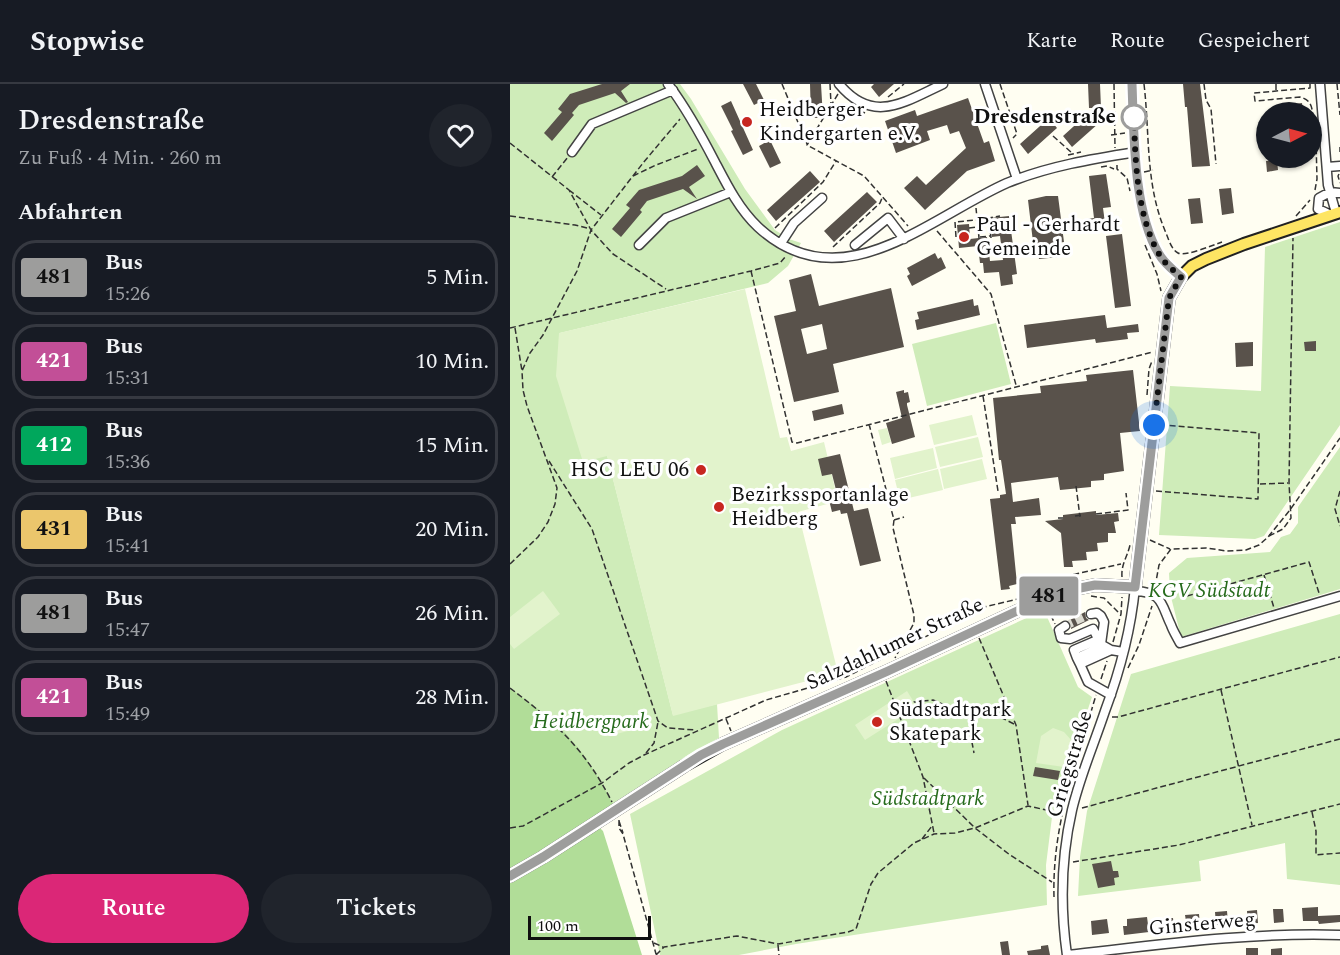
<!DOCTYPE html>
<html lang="de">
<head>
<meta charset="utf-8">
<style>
	:root { --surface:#171b24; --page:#20242c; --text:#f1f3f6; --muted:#9ea1a6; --line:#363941; --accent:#db2777 }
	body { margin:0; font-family:Spectral,serif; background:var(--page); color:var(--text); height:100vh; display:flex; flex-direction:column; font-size:22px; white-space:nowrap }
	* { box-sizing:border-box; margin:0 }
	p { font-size:20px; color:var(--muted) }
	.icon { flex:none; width:33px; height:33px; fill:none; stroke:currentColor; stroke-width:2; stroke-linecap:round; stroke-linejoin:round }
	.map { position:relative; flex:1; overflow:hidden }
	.panel { display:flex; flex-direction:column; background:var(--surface); width:510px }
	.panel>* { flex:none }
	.badge { padding:0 12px; border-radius:4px; font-size:21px; line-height:39px }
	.needle { width:39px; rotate:84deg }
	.fabs { position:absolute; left:746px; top:18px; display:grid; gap:12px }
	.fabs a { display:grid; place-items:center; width:66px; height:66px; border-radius:50%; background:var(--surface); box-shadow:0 2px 4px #0004; font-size:30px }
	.scale { position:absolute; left:18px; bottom:15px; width:123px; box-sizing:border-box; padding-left:6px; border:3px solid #101010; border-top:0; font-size:16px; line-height:21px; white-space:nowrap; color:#101010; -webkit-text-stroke:4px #fff; paint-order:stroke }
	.you { position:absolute; width:30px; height:30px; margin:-15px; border:4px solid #fff; border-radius:50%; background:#1a73e8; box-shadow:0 0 0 9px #1a73e833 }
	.map>.badge { position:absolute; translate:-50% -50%; box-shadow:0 0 0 3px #fff }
	h2 { padding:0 18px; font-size:22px; line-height:54px }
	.round { display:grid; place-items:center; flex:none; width:63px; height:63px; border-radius:32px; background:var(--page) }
	.head { display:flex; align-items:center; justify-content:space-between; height:102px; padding:0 18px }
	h1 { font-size:28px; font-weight:600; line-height:45px }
	.primary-button { display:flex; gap:12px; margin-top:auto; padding:12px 18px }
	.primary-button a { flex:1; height:69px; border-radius:36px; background:var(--accent); color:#fff; font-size:24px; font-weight:600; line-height:69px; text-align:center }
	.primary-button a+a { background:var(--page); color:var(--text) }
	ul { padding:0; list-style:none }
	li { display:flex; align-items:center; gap:18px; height:75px; margin:0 12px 9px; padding:0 6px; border:3px solid var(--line); border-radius:24px }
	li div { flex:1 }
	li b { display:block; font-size:22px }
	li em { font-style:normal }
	li .badge { min-width:66px; font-weight:700; text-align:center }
	header { display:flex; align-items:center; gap:36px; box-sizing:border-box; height:84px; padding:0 30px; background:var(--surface); border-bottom:2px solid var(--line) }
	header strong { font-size:28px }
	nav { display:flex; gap:33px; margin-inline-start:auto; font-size:21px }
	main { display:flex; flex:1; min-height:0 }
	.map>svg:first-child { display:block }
</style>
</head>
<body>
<header>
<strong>Stopwise</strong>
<nav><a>Karte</a><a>Route</a><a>Gespeichert</a></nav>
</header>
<main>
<section class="panel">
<div class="head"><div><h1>Dresdenstraße</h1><p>Zu Fuß · 4 Min. · 260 m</p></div><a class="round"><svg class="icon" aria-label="heart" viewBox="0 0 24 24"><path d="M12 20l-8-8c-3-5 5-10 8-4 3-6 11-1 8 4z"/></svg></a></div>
<h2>Abfahrten</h2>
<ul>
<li><span class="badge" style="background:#9d9d9c;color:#111">481</span><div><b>Bus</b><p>15:26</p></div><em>5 Min.</em></li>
<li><span class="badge" style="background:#c24f97;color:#fff">421</span><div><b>Bus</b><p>15:31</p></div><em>10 Min.</em></li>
<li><span class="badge" style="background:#00a75c;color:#fff">412</span><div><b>Bus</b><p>15:36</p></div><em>15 Min.</em></li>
<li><span class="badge" style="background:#ebc66c;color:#111">431</span><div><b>Bus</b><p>15:41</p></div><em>20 Min.</em></li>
<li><span class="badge" style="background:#9d9d9c;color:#111">481</span><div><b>Bus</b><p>15:47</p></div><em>26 Min.</em></li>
<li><span class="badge" style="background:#c24f97;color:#fff">421</span><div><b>Bus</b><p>15:49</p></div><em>28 Min.</em></li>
</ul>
<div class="primary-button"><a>Route</a><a>Tickets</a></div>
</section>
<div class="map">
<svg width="830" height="871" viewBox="0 0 830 871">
	<rect width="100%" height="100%" fill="#fffef2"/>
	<path fill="#cfecb9" d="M0,0H170L181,15L235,105L265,146L279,155L291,159L278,182L258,199L50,249L73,378L97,371L163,631L207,620L209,654L178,671L78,739L0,778Z
		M830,138V341L754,452L745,455L649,451L660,302L751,307L755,163Z
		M486,239L501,300L417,322L402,260Z
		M830,363V505L671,553L660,509L659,489L677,474L760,468L771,453L780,450L788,439V423Z
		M534,526L568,603L582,613L542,733L536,781L537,821L286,860L229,871H150L120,730L272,646Z
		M830,530V801L777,795L775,759L689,777L691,797L568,812L570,773L577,727L621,590Z"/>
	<path fill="#b1dd98" d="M0,604C22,621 46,637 64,659C81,679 94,703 106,726L86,740L93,747L132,871H0Z"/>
	<path fill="#e2f3cc" d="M235,205L270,354L277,353L281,367L314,358L328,417L288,428L328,589L163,632L97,372L73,378L46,292L49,249Z
		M462,331L467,351L424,361L419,341Z
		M377,344L381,358L372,361L368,346Z
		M468,353L473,373L430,383L425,363Z
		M423,364L427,384L385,395L380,374Z
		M472,375L477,395L434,405L430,385Z
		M428,385L433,406L390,416L385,396Z
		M33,507L50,530L4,565L0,560V533Z
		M397,607L407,623L355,656L345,641Z
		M115,635L118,647L106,650L103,638Z
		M543,644L554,648L562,657L554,683L526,679L531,652Z"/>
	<path fill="#59524b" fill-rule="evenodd" d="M92,0H120L111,7L118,18L116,19L105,9L69,21L62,29L64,31L42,57L34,49L52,28L48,25L60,10Z
		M233,0H246L254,16L244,21Z
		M300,0H311L313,34H301Z
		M364,0H384L369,13L361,3Z
		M578,0H590L591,24H579Z
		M673,0H690L700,82L682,83L677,23H675Z
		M458,14L474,59L479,57L485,77L457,87L415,126L394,104L407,92L416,101L456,64L449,47L440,50L437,41L417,47L420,56L386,69L375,37L405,26L407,32Z
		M221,17L243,66L233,71L221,47L223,46L211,22Z
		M792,19L793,28H784L783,20Z
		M584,24L585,33L589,39L562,63L553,52Z
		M539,34L547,44L518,70L510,60Z
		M260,56L271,79L260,84L249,62Z
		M767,76L768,86L757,88L756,77Z
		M187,81L195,92L179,103L187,115L173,105L137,117L130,126L132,128L111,153L102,145L120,124L116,121L129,106L172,92Z
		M300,87L310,98L266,137L257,126Z
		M596,90L601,123L593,124L596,146L579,149L577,135L584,134L579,92Z
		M721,104L724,129L712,131L709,105Z
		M357,108L367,118L324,158L314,147Z
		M536,112H548L554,158L547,159L549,173L529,175L526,157L523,158L518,116Z
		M690,114L693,139L681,140L678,115Z
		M499,132L507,190L502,191L503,200L491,202L489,188L474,189L473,179H470L468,162L449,164L447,141L459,140L460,155L477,153L480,177L493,176L490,152L482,153L480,134Z
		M612,150L621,222L605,224L596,152Z
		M425,169L428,175L431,173L436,184L402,202L397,192L400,190L397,184Z
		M301,190L309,222L381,204L394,263L323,280L329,308L284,318L264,232L286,227L279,196ZM312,240L317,265L297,270L291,245Z
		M463,215L464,222L468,221L470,231L407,246L405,236L409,235L407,228Z
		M595,231L597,244L628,240L629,248L617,249L618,255L586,259L585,255L517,264L514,241Z
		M806,257V267H795L794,258Z
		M743,258V282L726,283L725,259Z
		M623,286L630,347L610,349L614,387L594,390V396L581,397V403L550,406L548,393L501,399L503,418L529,414L531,431L505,433L506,440H501L507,500L499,502L500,505L491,506L480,415L490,414V411L496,410L491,376H489L483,314L531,309L530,302L577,297L576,291Z
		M394,306V309L398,308L400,318L397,319V321L405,353L382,360L376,339L392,334L386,308Z
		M332,320L334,330L304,337L302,327Z
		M330,370L344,427L358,424L371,477L350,482L337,429L331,430L330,426L322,428L318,412L327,410L322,390L312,392L308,375Z
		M586,427V431L608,429L609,437L604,438L606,449H598V458L587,459L588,467L576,468L577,476L562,477L563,483H554L551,449L535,437L553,435V431Z
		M575,528L576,534L579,536L561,545V541L558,537Z
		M525,683L550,687L548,696L523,692Z
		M601,777L603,787H608L609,793L604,794L605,801L588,804L582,780Z
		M808,823V832L830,831V838L809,840L808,837H793L792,824Z
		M763,825H773L774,838L764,839Z
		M747,826L748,839L738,840L737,827Z
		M717,827L718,839L706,841L705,828Z
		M689,830L690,842L677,843L675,831Z
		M637,833L639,848L614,851L613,842H617V835Z
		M663,834L664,845L651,847L650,835Z
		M597,835L599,849L582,851L581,837Z
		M498,857L500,871H492L490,858Z
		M538,861L540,871H518L517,867L531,865V862Z
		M736,864H748V871H736Z
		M772,864V871H761V865Z"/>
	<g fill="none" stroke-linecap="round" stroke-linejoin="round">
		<path stroke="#dbdad0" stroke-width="8" stroke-dasharray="8 4" stroke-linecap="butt" d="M555,542L581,530"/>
		<g stroke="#434343" stroke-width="11">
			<path id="minor" d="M158,0C177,25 191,51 205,78C217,101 229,125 248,143C331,220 420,133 497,99C539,82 582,75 626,68
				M329,0C363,41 394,18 433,0
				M475,0L507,95
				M622,0C624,49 623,127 649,169C654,179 663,186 671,193
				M810,0L818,101L826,129
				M62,68L82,40L163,6
				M817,83L830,82
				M821,131L808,125L809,114L820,108L830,109
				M271,159L284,139L312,114
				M129,161L156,134L221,108
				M345,161L378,134L394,155
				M625,507C653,508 651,520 661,541C663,547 667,553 670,559L830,512
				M555,542L549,546L551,554L560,555L583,545L591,560L594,538L591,532L587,529L581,530
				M567,574L564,566L585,557L601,566L589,564L567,574L570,580
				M601,611L578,598L570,580L601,566L613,568
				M557,871C550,822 551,774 562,726C570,692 584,660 595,627C610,587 621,545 625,503
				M557,871C648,861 739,848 830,851"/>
		</g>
		<g stroke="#212121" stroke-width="14">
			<path id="major" d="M0,792L33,773L174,682L213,660L378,587L546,509L585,501L625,503L659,214L671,193L682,182L696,175L734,160L830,128"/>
		</g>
		<path stroke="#323232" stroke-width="1.5" stroke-dasharray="6 3" stroke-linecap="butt" d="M272,0L297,60
			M320,0L321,20
			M490,0L507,50L503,54
			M604,0L605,64
			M634,0C640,51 635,101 656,149C659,156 661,165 668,169C675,173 703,161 712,158
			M694,0L696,16L701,25L706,80
			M766,0V6
			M800,0V4L744,9L745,17L790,13C801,16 802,22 803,33
			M827,0L830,31
			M328,10L297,61L354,92L398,142
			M378,13L394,0
			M344,24L355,29
			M601,51L615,49
			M543,52L562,69
			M0,59L59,106L81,146L103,170L156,205
			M830,63V68
			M558,71L571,68
			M607,81V85L617,94L620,107
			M591,83L597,82L604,85
			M634,88L643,86
			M829,90L828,92L830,99
			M123,92L146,81L188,65
			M42,93L58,73
			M59,106L91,131
			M805,106L807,95L806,57
			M0,132L65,141L81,145
			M786,132L800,116
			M469,142L479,141
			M265,144L313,98L326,77
			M459,144L468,143L469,154L466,124
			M427,147L481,210L506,301
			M446,153L445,138L466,136
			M470,153L480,152
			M481,154L479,134L490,132
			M635,161L647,190L651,207
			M323,163L370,119L372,114
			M241,187L282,358L287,359L643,268
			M0,244L241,187L270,179L276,172
			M5,244L12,287
			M637,311L639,285L642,277
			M473,312L488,407
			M359,340L384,436L383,444L404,531V539L385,574
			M39,377L82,445L148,637L158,644L185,646
			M750,400L778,399
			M566,402L570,433
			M646,407L748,415L749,349L653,341
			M830,407L825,425L830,442
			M586,430L618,426L616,409
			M565,432L574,431
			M548,434H553
			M384,436L394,433
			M759,452L773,445L781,434L779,399L783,154
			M640,456L660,465
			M0,480L28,453L38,438L45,420L47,404L17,322L13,306L12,287L20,269L33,251L67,187L81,146L133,79L170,35
			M754,491L764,524
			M612,493C611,480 617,474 620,461
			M645,503L649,481L661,465L696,464L717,467L736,466L749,461L758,453L780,426L830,354
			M581,512L594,514L609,529
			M677,512L799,478L809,509
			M537,523L545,540
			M469,554L506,641L518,721
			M603,558L611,530L612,513
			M618,584L629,561L642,522
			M591,595L597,577
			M376,597L413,693L424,749
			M0,604C46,639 75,665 102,718
			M711,606L742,741
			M387,625L404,618L423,616L453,629L490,633L504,640
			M460,631V648L464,669
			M602,633H608L830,573
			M216,635L221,647
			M136,669L144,659L148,638
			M414,694L465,744L500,771L542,798
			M572,724L830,655
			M802,728L806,747V771L830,769
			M109,736V744L113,750L146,870
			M109,737L113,749
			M0,744L13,742L92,699L119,679L134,671L256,616L336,593L474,523L508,515L528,504L561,491L611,480
			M412,755L422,742
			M563,778L669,761L830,720
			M544,813C542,741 566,680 586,611
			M144,859L153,863
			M268,861L269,871
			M146,871L154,863L227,852L268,860L338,848L346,845L361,800L368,789L404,759L424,750L445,749L465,744L518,722L550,729"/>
		<use href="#minor" stroke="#fff" stroke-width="8"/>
		<use href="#major" stroke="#fee563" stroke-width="10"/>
	</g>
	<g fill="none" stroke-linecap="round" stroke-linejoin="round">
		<g stroke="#fff" stroke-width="14">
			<path id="line" d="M0,792L33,773L191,671L213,660L378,587L546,509L585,501L625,503L659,214L671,193C663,186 654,179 649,170C623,127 624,49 622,0"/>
		</g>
		<use href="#line" stroke="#9d9d9c" stroke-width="9"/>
		<path stroke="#101010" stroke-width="6" stroke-dasharray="0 10.8" d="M624,33C625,75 627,133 649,170C654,179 663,186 671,193L659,214L644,341"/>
	</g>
	<circle fill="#fff" stroke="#9d9d9c" stroke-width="3" cx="624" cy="33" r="12"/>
	<g fill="#c72620" stroke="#fff" stroke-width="2">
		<circle cx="237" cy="38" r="6"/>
		<circle cx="454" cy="153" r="6"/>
		<circle cx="191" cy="386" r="6"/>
		<circle cx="209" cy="423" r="6"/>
		<circle cx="367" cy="638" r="6"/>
	</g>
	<g text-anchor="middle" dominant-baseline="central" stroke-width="6" stroke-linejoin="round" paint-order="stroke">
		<g font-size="21" fill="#101010" stroke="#fff" text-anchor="start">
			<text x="249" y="26">Heidberger<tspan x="249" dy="24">Kindergarten e.V.</tspan></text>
			<text x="466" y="141">Paul - Gerhardt<tspan x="466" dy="24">Gemeinde</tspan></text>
			<text x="179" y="386" text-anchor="end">HSC LEU 06</text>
			<text x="221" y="411">Bezirkssportanlage<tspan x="221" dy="24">Heidberg</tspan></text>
			<text x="379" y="626">Südstadtpark<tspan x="379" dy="24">Skatepark</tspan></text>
		</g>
		<g font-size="21" font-weight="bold" fill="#101010" stroke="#fff" text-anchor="end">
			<text x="606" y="33">Dresdenstraße</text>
		</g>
		<g font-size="21" font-style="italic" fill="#266b1c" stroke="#fff">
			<text x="699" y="507">KGV Südstadt</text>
			<text x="81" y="638">Heidbergpark</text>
			<text x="418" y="715">Südstadtpark</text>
		</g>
		<g font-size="21" fill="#101010" stroke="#fff">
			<text transform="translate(385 560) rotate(-25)">Salzdahlumer Straße</text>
			<text transform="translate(560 680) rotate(-73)">Griegstraße</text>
			<text transform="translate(692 840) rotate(-5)">Ginsterweg</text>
		</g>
	</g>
</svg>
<div class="fabs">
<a><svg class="needle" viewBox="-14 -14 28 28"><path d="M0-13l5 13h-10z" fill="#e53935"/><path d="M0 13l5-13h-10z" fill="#9ea1a6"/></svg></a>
</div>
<div class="scale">100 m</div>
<div class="you" style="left:644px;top:341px"></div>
<b class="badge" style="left:539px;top:512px;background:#9d9d9c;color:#111">481</b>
</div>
</main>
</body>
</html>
